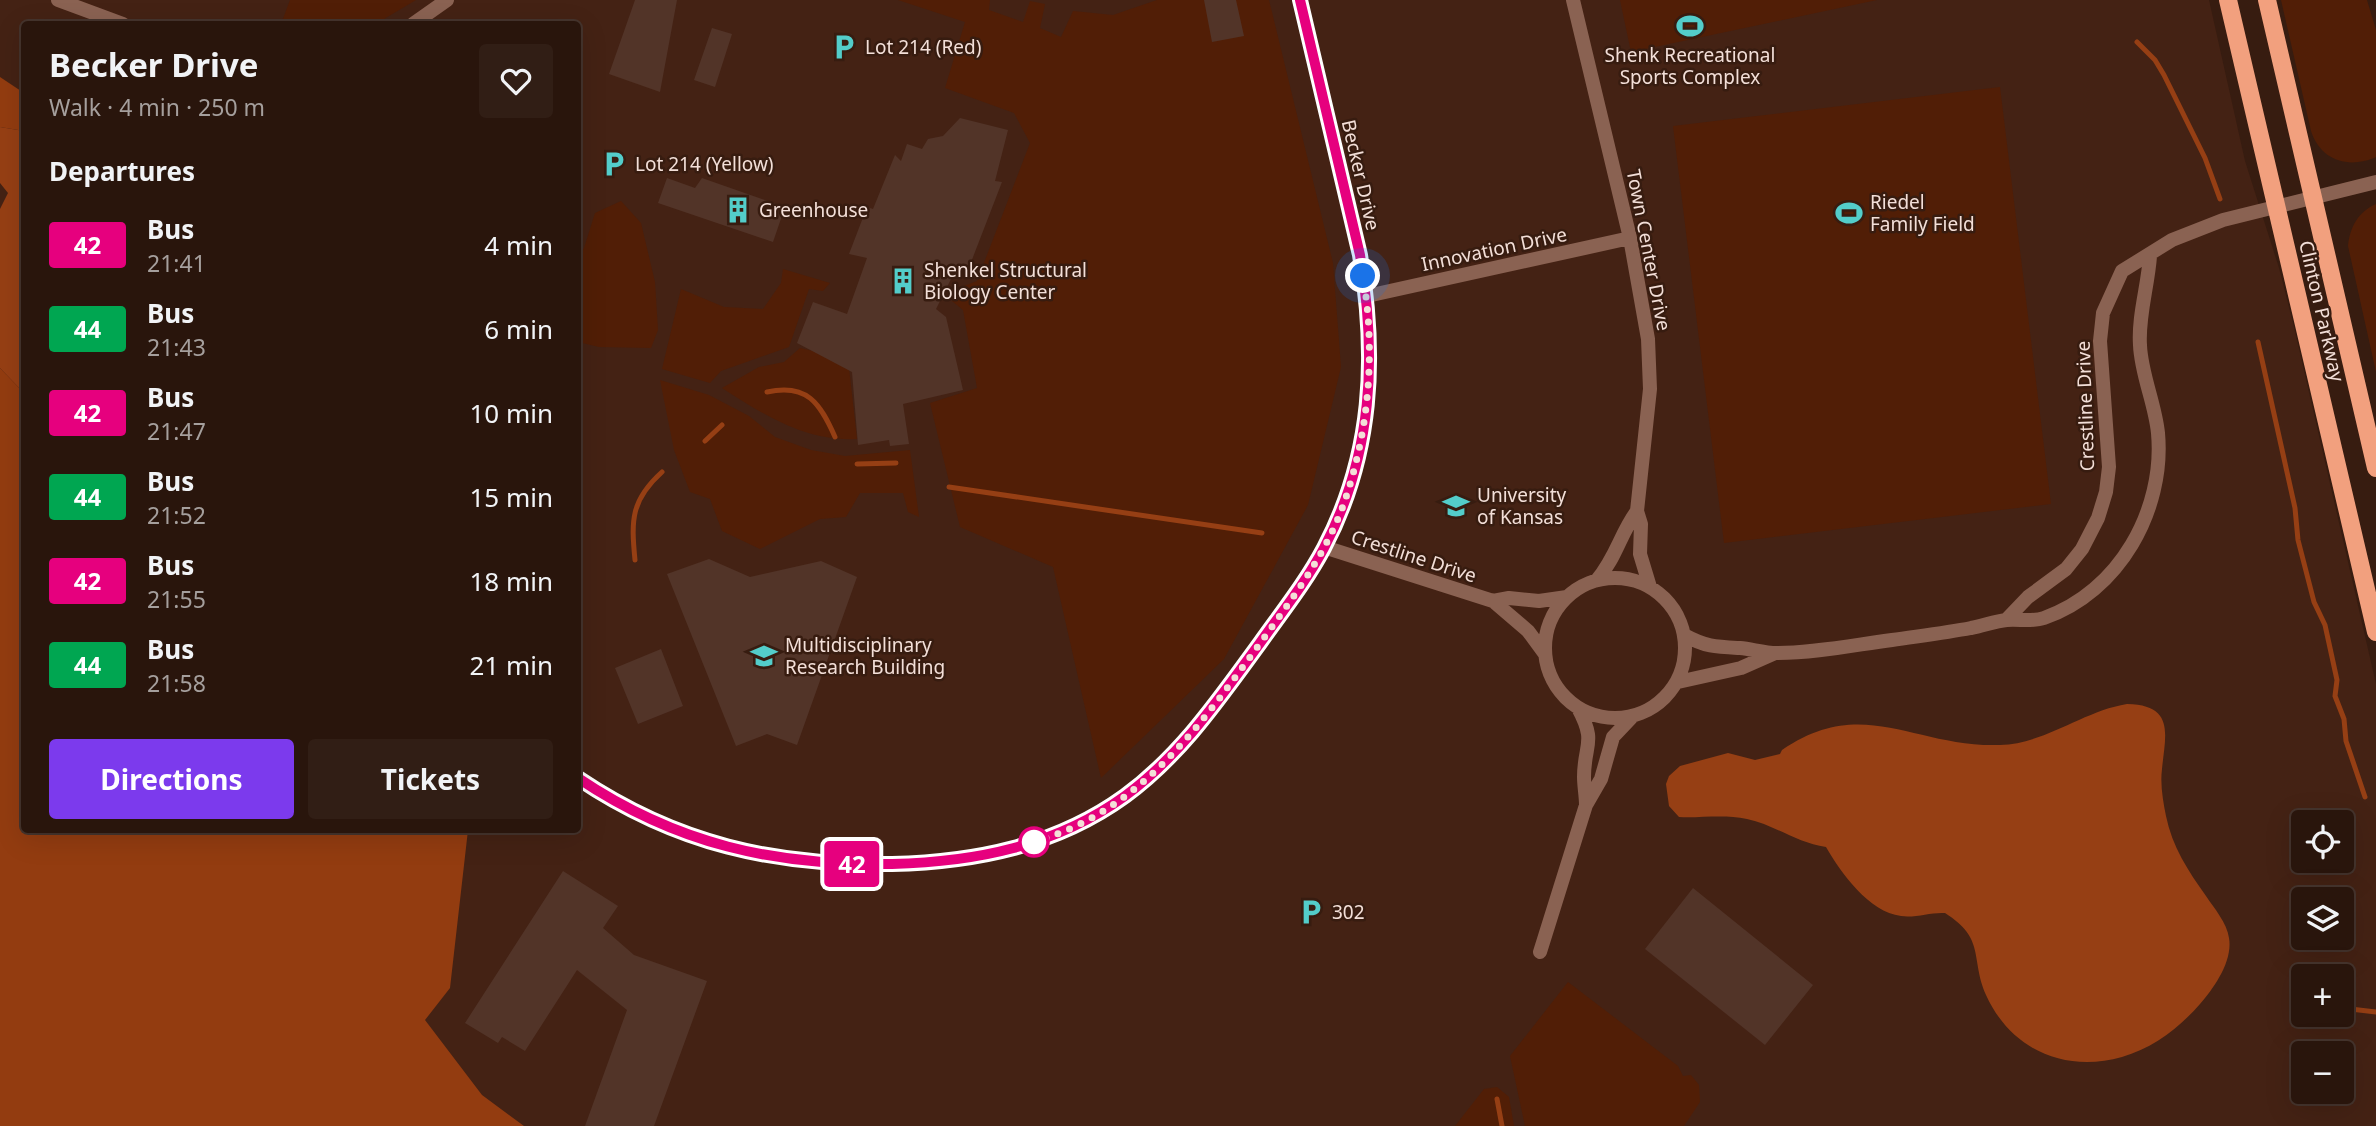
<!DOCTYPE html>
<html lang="en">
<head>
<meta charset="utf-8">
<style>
	:root { --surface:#29150c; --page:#311e15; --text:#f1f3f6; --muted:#a59f9d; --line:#45342d; --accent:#7c3aed }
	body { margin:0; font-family:"Noto Sans",sans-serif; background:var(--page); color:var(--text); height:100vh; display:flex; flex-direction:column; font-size:26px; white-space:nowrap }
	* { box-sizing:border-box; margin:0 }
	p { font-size:23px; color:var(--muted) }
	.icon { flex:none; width:38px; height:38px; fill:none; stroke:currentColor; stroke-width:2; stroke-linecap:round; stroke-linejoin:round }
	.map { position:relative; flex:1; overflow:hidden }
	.drawer { position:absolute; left:21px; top:21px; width:560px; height:812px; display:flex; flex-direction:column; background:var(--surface); border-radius:7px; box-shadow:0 7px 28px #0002,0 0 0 2px var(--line) }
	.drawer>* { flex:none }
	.badge { padding:0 14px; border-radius:5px; font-size:24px; line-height:46px }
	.tools { position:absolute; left:2291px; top:810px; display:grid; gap:14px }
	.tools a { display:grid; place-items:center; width:63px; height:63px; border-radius:7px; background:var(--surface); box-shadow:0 7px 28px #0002,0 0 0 2px var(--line); font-size:35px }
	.you { position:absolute; width:35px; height:35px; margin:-18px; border:5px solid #fff; border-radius:50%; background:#1a73e8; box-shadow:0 0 0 10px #1a73e833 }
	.map>.badge { position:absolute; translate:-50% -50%; box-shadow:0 0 0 4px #fff }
	h2 { padding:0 28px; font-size:26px; line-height:63px }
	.round { display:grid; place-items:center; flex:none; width:74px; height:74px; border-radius:7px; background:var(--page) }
	.summary { display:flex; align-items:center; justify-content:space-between; height:119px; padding:0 28px }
	h1 { font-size:33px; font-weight:700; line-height:52px }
	.button { display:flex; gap:14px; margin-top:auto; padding:14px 28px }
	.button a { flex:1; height:80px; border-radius:7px; background:var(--accent); color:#fff; font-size:28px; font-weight:700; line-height:80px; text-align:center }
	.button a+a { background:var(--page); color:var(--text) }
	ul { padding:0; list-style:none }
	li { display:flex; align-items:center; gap:21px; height:84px; padding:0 28px }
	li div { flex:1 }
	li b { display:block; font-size:26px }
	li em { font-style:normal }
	li .badge { min-width:77px; font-weight:700; text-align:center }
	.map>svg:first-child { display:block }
</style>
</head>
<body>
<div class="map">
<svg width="2376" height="1126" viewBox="0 0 2376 1126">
	<rect width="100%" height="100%" fill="#371c10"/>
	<path fill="#442214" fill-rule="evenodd" d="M0,0H2209L2245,161L2279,268L2294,327L2376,684V1126H0ZM24,24H578V830H24ZM2303,822H2342V861H2303ZM2303,900H2342V938H2303ZM2303,976H2342V1015H2303ZM2303,1054H2342V1092H2303Z"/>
	<path fill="#511e06" d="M290,0H416L384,19L281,24Z
		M898,0H990L989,10L1023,22L1030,1L1045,4L1040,28L1061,37L1073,11L1113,15L1157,0H1269L1333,263L1341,367L1308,505L1224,659L1101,778L1053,567L960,527L930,403L977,388L963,310L952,301L964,286L977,281L1030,143L1014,113L945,88L965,22Z
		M1620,0H1877L1631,52Z
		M2281,0H2367L2376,30V157L2374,158C2346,169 2320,159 2311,131Z
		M2000,87L2051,504L1724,543L1673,126Z
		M621,201L641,223L655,282L658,330L651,348L599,347L578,342V257L584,248L595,213Z
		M2376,204V372L2348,246C2350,227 2358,212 2376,204Z
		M783,269L830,283L823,291L809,289L789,347L721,371L710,383L662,369L681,289L724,307L763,309L781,283Z
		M800,348L848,359L857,439C806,442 764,415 722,388L759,367L784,362Z
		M660,380L709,395L749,416L775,437L811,450L845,456L910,450L919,517L908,512L903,493H860L846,517L820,519L760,549L722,531L710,499L690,492L674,450Z
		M1568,982L1678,1066L1683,1076L1691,1075L1699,1085L1700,1102L1684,1126H1525L1510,1056Z
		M1497,1087L1509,1097L1514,1126H1455L1484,1089Z"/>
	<path fill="#933c10" d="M0,77L24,93V131L0,127Z
		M0,368L24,393V830H468L450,988L425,1020L482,1095L524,1126H0Z"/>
	<path fill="#963f14" d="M0,127L24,131V393L0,368V209L8,193L0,183Z
		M2127,704C2176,705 2165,736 2162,769C2160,784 2163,801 2166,816C2172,846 2188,871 2206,896C2214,908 2227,923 2229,938C2233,961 2214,988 2200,1004C2179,1028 2153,1048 2122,1057C2065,1073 2011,1050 1986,995C1970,958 1986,939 1945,913C1931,912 1916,918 1901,916C1869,912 1841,873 1826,847C1797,843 1775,825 1747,819C1724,814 1702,818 1679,817L1669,806L1666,784L1669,776L1680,766L1728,753L1755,760L1780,754L1782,750C1863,694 1915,748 2000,745C2045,744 2083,711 2127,704Z"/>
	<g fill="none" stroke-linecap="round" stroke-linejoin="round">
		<path stroke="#963f14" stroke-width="5" d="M2137,42L2155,60L2164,75L2205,158L2220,199
			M2258,342L2295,508L2298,540L2314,602L2325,625L2337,680L2335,696L2344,719L2346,741L2365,797
			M767,392C807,383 820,403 835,437
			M705,441L722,425
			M857,464L896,463
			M949,487L1262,533
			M635,560C631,520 631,500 662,472
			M2342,1008L2376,1012
			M1497,1099L1502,1126"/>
	</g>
	<path fill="#523428" d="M635,0H677L660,92L609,74Z
		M1204,0H1236L1244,36L1212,42Z
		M712,28L732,34L715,87L694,80Z
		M960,118L1008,130L995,181L1002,182L968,270L955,271L936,309L946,317L963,390L903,404L909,444L890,446L889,440L858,445L852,372L797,343L813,302L847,314L867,258L849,254L867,207L873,209L895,155L901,161L907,144L922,149L928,139L943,136Z
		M667,178L695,188L702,178L785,207L773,242L658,203Z
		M709,559L750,577L821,561L857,577L797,745L767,734L736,746L667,574Z
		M661,649L683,706L638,724L615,668Z
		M563,871L618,906L603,928L634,955L707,981L654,1126H585L627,1010L577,970L525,1051L502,1037L498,1043L465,1023Z
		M1693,888L1813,985L1765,1045L1645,949Z"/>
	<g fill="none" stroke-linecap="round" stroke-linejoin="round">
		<path stroke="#8a6252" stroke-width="14" d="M58,0L123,24
			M1573,0L1630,238L1648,339L1650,389L1637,511L1641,524L1640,554L1650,587
			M413,24L447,0
			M1367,296L1630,238
			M1324,547L1493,601L1509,598L1539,601L1567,597
			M1545 648a70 70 0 1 1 140 0a70 70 0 1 1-140 0Z
			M1597,580C1617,556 1620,534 1637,511
			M1493,601L1528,631L1545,654
			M2006,620L2028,597L2066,569L2082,549L2098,518L2106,492L2109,467L2100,341L2103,313L2122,271L2172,240L2223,220L2376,182
			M1684,635C1706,647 1716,647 1740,648C1752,649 1764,653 1777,653C1815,653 1854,645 1892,640C1919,636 1945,633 1971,628C1983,626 1995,621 2007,620C2019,619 2033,622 2044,618C2119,592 2165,510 2158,433C2155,403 2141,374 2140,345C2138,316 2148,286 2150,256
			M1678,682L1741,668L1775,653
			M1578,708C1597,743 1584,744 1584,777C1584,786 1586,796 1586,805
			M578,779C676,844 775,866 892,864C975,862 1056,846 1125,796C1180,756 1217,702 1256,648C1280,616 1305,584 1324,548C1373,455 1377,356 1360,255L1300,0
			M1540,952L1586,805L1601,779L1613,737L1631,718"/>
		<path stroke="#f2a07e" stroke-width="18" d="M2228,0L2376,632
			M2267,0L2376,468"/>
	</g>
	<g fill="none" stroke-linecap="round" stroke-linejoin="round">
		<g stroke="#fff" stroke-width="16">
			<path id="line" d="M578,778C676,844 774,866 892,864C975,862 1056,846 1125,796C1181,755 1219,699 1260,643C1282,612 1306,582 1324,548C1373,455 1377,357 1360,255L1300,0"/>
		</g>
		<use href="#line" stroke="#e6007e" stroke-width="10"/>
		<path stroke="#f3dfd8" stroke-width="7" stroke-dasharray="0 12.6" d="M1034,842C1143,810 1201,724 1264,638C1294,596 1325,555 1343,506C1369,432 1376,353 1363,276"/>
	</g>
	<defs>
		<g id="stadium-bare" transform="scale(2.1)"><path d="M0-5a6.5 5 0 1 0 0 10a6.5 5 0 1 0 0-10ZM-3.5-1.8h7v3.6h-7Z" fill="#53cdca" stroke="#371c10" stroke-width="2.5" paint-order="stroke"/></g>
		<g id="parking-bare" transform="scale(2.1)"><path d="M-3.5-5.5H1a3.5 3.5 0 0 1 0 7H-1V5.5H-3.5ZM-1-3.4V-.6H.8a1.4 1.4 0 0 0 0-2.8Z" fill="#53cdca" stroke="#371c10" stroke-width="2.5" paint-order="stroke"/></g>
		<g id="building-bare" transform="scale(2.1)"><path d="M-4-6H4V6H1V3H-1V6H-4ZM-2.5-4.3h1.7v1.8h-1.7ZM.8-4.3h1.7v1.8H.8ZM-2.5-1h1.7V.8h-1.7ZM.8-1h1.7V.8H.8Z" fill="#53cdca" stroke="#371c10" stroke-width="2.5" paint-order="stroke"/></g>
		<g id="university-bare" transform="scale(2.1)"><path d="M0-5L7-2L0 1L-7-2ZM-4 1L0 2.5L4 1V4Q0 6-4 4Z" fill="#53cdca" stroke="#371c10" stroke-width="2.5" paint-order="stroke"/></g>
	</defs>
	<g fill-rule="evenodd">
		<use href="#stadium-bare" x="1690" y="26"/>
		<use href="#parking-bare" x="844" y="47"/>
		<use href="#parking-bare" x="614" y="164"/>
		<use href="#building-bare" x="738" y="210"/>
		<use href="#stadium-bare" x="1849" y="213"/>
		<use href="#building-bare" x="903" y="281"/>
		<use href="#university-bare" x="1456" y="506"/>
		<use href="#university-bare" x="764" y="656"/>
		<use href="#parking-bare" x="1311" y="912"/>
	</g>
	<circle fill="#fff" stroke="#e6007e" stroke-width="3.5" cx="1034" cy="842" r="14"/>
	<g text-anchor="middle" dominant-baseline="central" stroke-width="5" stroke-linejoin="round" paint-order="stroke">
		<g font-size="19" fill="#f3dfd8" stroke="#371c10" text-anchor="start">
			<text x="865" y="47">Lot 214 (Red)</text>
			<text x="1690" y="55" text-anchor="middle">Shenk Recreational<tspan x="1690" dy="22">Sports Complex</tspan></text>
			<text x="635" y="164">Lot 214 (Yellow)</text>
			<text x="1870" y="202">Riedel<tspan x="1870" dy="22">Family Field</tspan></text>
			<text x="759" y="210">Greenhouse</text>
			<text x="924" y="270">Shenkel Structural<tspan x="924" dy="22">Biology Center</tspan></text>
			<text x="1477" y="495">University<tspan x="1477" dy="22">of Kansas</tspan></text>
			<text x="785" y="645">Multidisciplinary<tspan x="785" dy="22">Research Building</tspan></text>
			<text x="1332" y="912">302</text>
		</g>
		<g font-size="19" fill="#f3dfd8" stroke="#371c10">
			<text transform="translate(1361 175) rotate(77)">Becker Drive</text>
			<text transform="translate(1494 249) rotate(-12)">Innovation Drive</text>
			<text transform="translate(1649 250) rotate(79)">Town Center Drive</text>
			<text transform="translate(2322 311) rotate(77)">Clinton Parkway</text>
			<text transform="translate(2085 406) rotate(-92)">Crestline Drive</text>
			<text transform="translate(1414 556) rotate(18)">Crestline Drive</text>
		</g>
	</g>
</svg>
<div class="tools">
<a><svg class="icon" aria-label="locate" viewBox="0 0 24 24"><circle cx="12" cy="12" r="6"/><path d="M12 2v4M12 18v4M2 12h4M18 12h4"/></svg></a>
<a><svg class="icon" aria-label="layers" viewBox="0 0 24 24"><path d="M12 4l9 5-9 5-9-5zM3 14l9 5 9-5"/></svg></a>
<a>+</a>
<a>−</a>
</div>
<div class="you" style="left:1363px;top:276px"></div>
<b class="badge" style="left:852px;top:864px;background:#e6007e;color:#fff">42</b>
<section class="drawer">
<div class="summary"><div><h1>Becker Drive</h1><p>Walk · 4 min · 250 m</p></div><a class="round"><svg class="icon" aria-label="heart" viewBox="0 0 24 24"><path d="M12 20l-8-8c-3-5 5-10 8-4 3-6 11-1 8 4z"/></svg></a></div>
<h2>Departures</h2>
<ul>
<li><span class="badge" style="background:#e6007e;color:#fff">42</span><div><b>Bus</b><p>21:41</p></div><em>4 min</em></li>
<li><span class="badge" style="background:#00a651;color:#fff">44</span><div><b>Bus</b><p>21:43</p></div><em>6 min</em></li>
<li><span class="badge" style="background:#e6007e;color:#fff">42</span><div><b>Bus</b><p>21:47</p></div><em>10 min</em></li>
<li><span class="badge" style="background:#00a651;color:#fff">44</span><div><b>Bus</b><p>21:52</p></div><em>15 min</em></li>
<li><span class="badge" style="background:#e6007e;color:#fff">42</span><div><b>Bus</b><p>21:55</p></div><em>18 min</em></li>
<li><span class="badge" style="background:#00a651;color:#fff">44</span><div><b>Bus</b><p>21:58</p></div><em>21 min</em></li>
</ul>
<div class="button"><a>Directions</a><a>Tickets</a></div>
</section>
</div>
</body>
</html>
